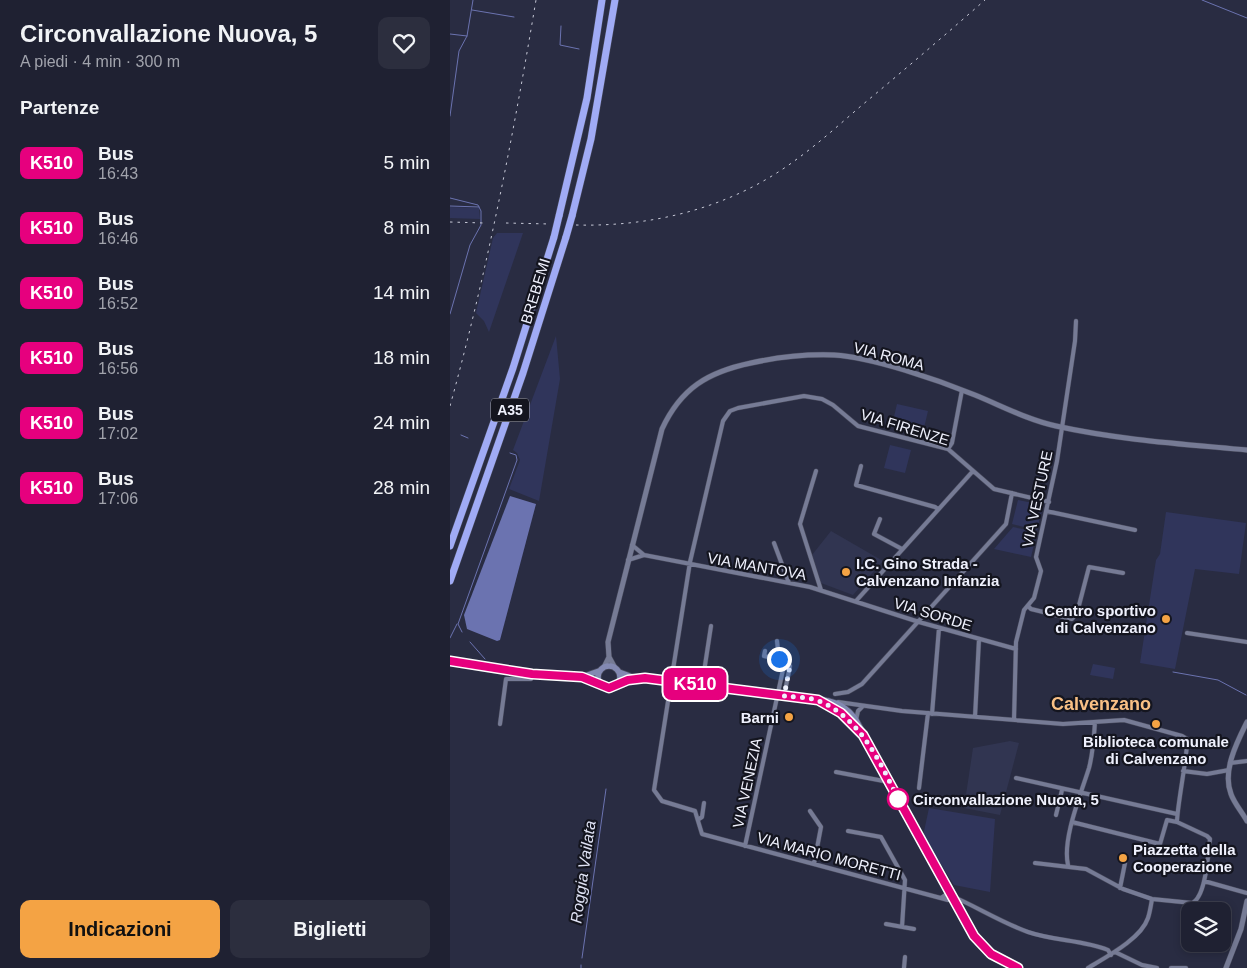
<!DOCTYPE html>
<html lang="it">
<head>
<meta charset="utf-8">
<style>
	:root { --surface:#1f2132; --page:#2c2e3e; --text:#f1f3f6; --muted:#a1a3ac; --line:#3c3e4d; --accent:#f4a344 }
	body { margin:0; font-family:Helvetica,sans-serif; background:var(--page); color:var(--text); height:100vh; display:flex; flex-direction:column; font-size:19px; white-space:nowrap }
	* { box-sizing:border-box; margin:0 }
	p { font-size:16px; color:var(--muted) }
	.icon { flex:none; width:28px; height:28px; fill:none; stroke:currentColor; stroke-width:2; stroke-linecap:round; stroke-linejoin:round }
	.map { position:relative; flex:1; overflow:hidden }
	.side { display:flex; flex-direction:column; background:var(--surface); width:450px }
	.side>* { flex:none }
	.badge { padding:0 10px; border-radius:8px; font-size:18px; line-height:32px }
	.controls { position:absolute; left:731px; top:902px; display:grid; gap:10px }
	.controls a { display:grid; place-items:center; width:50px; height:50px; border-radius:10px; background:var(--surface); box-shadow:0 2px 8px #0003,0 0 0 1px var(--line); font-size:25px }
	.you { position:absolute; width:25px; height:25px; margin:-12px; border:4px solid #fff; border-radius:50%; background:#1a73e8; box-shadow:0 0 0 8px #1a73e833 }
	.map>.badge { position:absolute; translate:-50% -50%; box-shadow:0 0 0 2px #fff }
	h2 { padding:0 20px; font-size:19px; line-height:45px }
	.round { display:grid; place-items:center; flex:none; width:52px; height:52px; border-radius:10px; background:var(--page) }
	.summary { display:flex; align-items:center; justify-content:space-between; height:85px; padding:0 20px }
	h1 { font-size:24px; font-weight:800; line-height:38px }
	.action { display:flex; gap:10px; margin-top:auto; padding:10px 20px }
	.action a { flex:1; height:58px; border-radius:10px; background:var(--accent); color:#111; font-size:20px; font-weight:800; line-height:58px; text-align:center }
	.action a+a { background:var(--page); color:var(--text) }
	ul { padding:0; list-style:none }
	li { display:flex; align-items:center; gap:15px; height:65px; padding:0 20px }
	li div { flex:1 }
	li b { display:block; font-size:19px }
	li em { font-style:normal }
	li .badge { min-width:55px; font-weight:700; text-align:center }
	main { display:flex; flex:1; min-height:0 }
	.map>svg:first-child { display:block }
</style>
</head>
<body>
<main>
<section class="side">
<div class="summary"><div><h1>Circonvallazione Nuova, 5</h1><p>A piedi · 4 min · 300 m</p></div><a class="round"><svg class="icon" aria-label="heart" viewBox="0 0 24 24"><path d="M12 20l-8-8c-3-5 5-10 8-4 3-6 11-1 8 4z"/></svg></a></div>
<h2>Partenze</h2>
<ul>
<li><span class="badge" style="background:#e6007e;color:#fff">K510</span><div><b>Bus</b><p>16:43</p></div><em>5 min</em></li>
<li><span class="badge" style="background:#e6007e;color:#fff">K510</span><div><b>Bus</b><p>16:46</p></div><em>8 min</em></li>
<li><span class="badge" style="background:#e6007e;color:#fff">K510</span><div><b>Bus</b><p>16:52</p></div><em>14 min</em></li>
<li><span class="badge" style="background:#e6007e;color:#fff">K510</span><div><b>Bus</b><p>16:56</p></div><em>18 min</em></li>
<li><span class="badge" style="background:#e6007e;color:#fff">K510</span><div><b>Bus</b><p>17:02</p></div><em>24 min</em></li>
<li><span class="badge" style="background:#e6007e;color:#fff">K510</span><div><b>Bus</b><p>17:06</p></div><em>28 min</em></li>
</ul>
<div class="action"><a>Indicazioni</a><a>Biglietti</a></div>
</section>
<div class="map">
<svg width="797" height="968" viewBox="0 0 797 968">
	<rect width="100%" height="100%" fill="#292c42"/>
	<path fill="#313551" d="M381,531L433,561L403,595L371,583L362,555Z
		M560,741L569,743L550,815L514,808L523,748Z"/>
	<path fill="#30355b" d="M0,207L29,208L30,219L0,218Z
		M47,233H73L39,332L34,321L26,313L43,238Z
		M106,336L110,379L89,501L59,489L70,460L67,453L63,450Z
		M447,404L478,411L473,432L442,425Z
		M440,445L461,450L455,473L434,468Z
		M568,500L593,505L587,530L562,524Z
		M716,512L796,523L789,574L745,569L725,669L690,663L706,560L710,554Z
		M563,527L587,532L581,557L544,549Z
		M643,664L665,668L663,679L640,675Z
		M479,808L545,819L540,892L504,885L473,836Z"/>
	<path fill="#6b73b0" d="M60,496L86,504L50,640L47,641L17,629L14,615Z"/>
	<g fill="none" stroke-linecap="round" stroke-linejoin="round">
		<path stroke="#6b73b0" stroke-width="1" d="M752,0L797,18
			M22,10L64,17
			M111,26L110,45L129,49
			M0,34L17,36
			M0,116L9,51L17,36L23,0
			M0,198L28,205L31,211V225L20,245L0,314
			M0,206L29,207
			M11,435L18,438
			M12,632L8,624L67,460L66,455L60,453
			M0,638L7,624
			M20,642L35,659
			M723,672L768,680L796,695
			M132,958L156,789
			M131,968V965"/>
		<g stroke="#47495b" stroke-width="5">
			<path id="minor" d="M498,449L502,443L512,390
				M411,466L406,485L485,507L488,509
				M366,471L350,524L371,590
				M596,511L685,530
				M430,519L424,534L452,549
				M324,543L339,583
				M182,545L194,555L360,587L469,622L566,649
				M178,560L194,555
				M406,601L523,471
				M578,606L581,609L622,619L627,613L639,567L673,573
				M737,633L797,642
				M327,641L329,659
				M315,651L314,656L329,659L334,665
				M252,685L261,626
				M385,694L398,692L412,684L556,524L562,493
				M388,702L452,711L613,724L674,720L732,736L737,739C739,747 727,806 727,822
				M482,714L489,628
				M525,717L529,639
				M406,720L408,711L412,707
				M564,720L566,642L574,610L584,598L591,571L586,557L607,461L625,341L626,321
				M50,724L56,679H81L83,673
				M780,763L797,761
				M733,771L757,774L779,770
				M386,772L439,782
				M566,778L727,814
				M469,788L478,713
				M360,811L371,827L364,864
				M606,815L612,790
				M249,819L252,817L254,803
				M398,831L431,837L455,880L452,927
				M295,846L334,665L340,666L334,696
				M585,863L636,869L673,889L702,899L742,903C756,897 758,854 760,839L757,836L727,822L717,820L710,844L622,822
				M618,865C612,839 631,794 639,768C643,753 644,738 645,722
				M754,881L797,893
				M670,888L675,863
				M502,896L498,900L252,834L245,811L212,801L204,790L240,562L273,421L280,411L288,408L354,396L372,399L383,405L408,426L498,449L544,489L599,502
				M491,898L497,894C524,905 550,922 578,932C604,941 633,940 658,950L661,955
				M436,924L464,929
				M665,952L692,965L707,968
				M454,968L455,957
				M638,968C656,957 691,939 698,918C700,912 701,905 702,899
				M721,968H736"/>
		</g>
		<g stroke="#47495b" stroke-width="6">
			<path id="tertiary" d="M154,667L159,657
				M165,668L159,657L158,642L212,429C231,388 258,372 301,363C328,357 356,354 384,355C422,357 488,380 525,395C552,406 578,420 606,426C669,440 733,444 797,450
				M797,722C787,742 772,771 781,794C784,803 792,812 797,821
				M776,968L791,929L797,901"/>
		</g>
		<g stroke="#47495b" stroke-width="7">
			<path id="secondary" d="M0,661L83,673L132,677L149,683
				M148 677a11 11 0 1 1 22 0a11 11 0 1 1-22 0Z
				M169,672L185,678L373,700C387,702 397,707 406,720L524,936L541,954L569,968
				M132,677L149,671
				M369,701L391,713L408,729"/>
		</g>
		<g stroke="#47495b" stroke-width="8">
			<path id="motorway" d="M109,216L137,98L152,0
				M122,216L141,139L165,0
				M0,546L63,368L104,237
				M0,581L73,373L116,237"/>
		</g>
		<use href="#minor" stroke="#767b95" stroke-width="4"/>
		<use href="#tertiary" stroke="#767b95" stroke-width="5"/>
		<use href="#secondary" stroke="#8389b2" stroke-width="5.5"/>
		<use href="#motorway" stroke="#a0abf5" stroke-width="7"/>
		<path stroke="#c7c9d7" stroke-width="1" stroke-dasharray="2.5 5" stroke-linecap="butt" d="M0,222L34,223
			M56,223L100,224
			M126,225C205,227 283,207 347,159C369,143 390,124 411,106C453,71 494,36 535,0
			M0,406C37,272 63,137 86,0"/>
		<g stroke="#47495b" stroke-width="8" stroke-linecap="butt">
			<path id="motorway-bridge" d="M104,237L109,216
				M116,237L122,216"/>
		</g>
		<use href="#motorway-bridge" stroke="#a0abf5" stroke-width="7"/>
	</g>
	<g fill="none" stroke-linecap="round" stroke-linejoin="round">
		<g stroke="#fff" stroke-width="11">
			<path id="line" d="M0,661L82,674L132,677L159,688L178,680L195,678L368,700L391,713L413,735L524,936L541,954L568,968"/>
		</g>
		<use href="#line" stroke="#e6007e" stroke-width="8"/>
		<path stroke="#eff1fd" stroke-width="5" stroke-dasharray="0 9" d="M329,659L334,665L340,666L334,696C345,697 359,697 369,701C409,717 430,761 448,799"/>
	</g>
	<g fill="#f4a344" stroke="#14151f" stroke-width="2">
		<circle cx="396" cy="572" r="5"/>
		<circle cx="716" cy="619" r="5"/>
		<circle cx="339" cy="717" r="5"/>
		<circle cx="706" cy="724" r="5"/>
		<circle cx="673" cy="858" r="5"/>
	</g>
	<circle fill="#fff" stroke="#e6007e" stroke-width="2.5" cx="448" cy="799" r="10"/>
	<g text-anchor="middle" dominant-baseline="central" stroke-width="4.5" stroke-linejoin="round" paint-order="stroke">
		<rect fill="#14151f" stroke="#adafba" stroke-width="1" x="41" y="398.5" width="38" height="23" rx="4"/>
		<g font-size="14" font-weight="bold" fill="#eff1fd">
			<text x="60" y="410">A35</text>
		</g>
		<g font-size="15" fill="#eff1fd" stroke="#14151f">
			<text transform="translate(85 291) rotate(-73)">BREBEMI</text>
			<text transform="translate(439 356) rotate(15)">VIA ROMA</text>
			<text transform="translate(455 427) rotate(17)">VIA FIRENZE</text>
			<text transform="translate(587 499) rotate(-78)">VIA VESTURE</text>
			<text transform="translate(307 566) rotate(10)">VIA MANTOVA</text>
			<text transform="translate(483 614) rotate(17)">VIA SORDE</text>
			<text transform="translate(297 783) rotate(-78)">VIA VENEZIA</text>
			<text transform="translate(379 856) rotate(15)">VIA MARIO MORETTI</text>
		</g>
		<g font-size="15" font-weight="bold" fill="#eff1fd" stroke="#14151f" text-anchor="start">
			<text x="406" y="563">I.C. Gino Strada -<tspan x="406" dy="17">Calvenzano Infanzia</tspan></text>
			<text x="706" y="610" text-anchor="end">Centro sportivo<tspan x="706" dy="17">di Calvenzano</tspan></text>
			<text x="329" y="717" text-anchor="end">Barni</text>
			<text x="706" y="741" text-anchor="middle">Biblioteca comunale<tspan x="706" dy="17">di Calvenzano</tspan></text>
			<text x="683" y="849">Piazzetta della<tspan x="683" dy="17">Cooperazione</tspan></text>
		</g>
		<g font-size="15" font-weight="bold" fill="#eff1fd" stroke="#14151f" text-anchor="start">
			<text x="463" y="799">Circonvallazione Nuova, 5</text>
		</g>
		<g font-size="16" font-style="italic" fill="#dfe2f4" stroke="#14151f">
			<text transform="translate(133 872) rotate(-82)">Roggia Vailata</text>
		</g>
		<g font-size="18" font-weight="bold" fill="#f9c085" stroke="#14151f">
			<text x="651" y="704">Calvenzano</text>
		</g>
	</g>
</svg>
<div class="controls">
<a><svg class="icon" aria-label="layers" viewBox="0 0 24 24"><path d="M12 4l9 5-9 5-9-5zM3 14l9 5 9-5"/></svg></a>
</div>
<div class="you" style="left:329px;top:659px"></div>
<b class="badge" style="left:245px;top:684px;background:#e6007e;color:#fff">K510</b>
</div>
</main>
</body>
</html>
